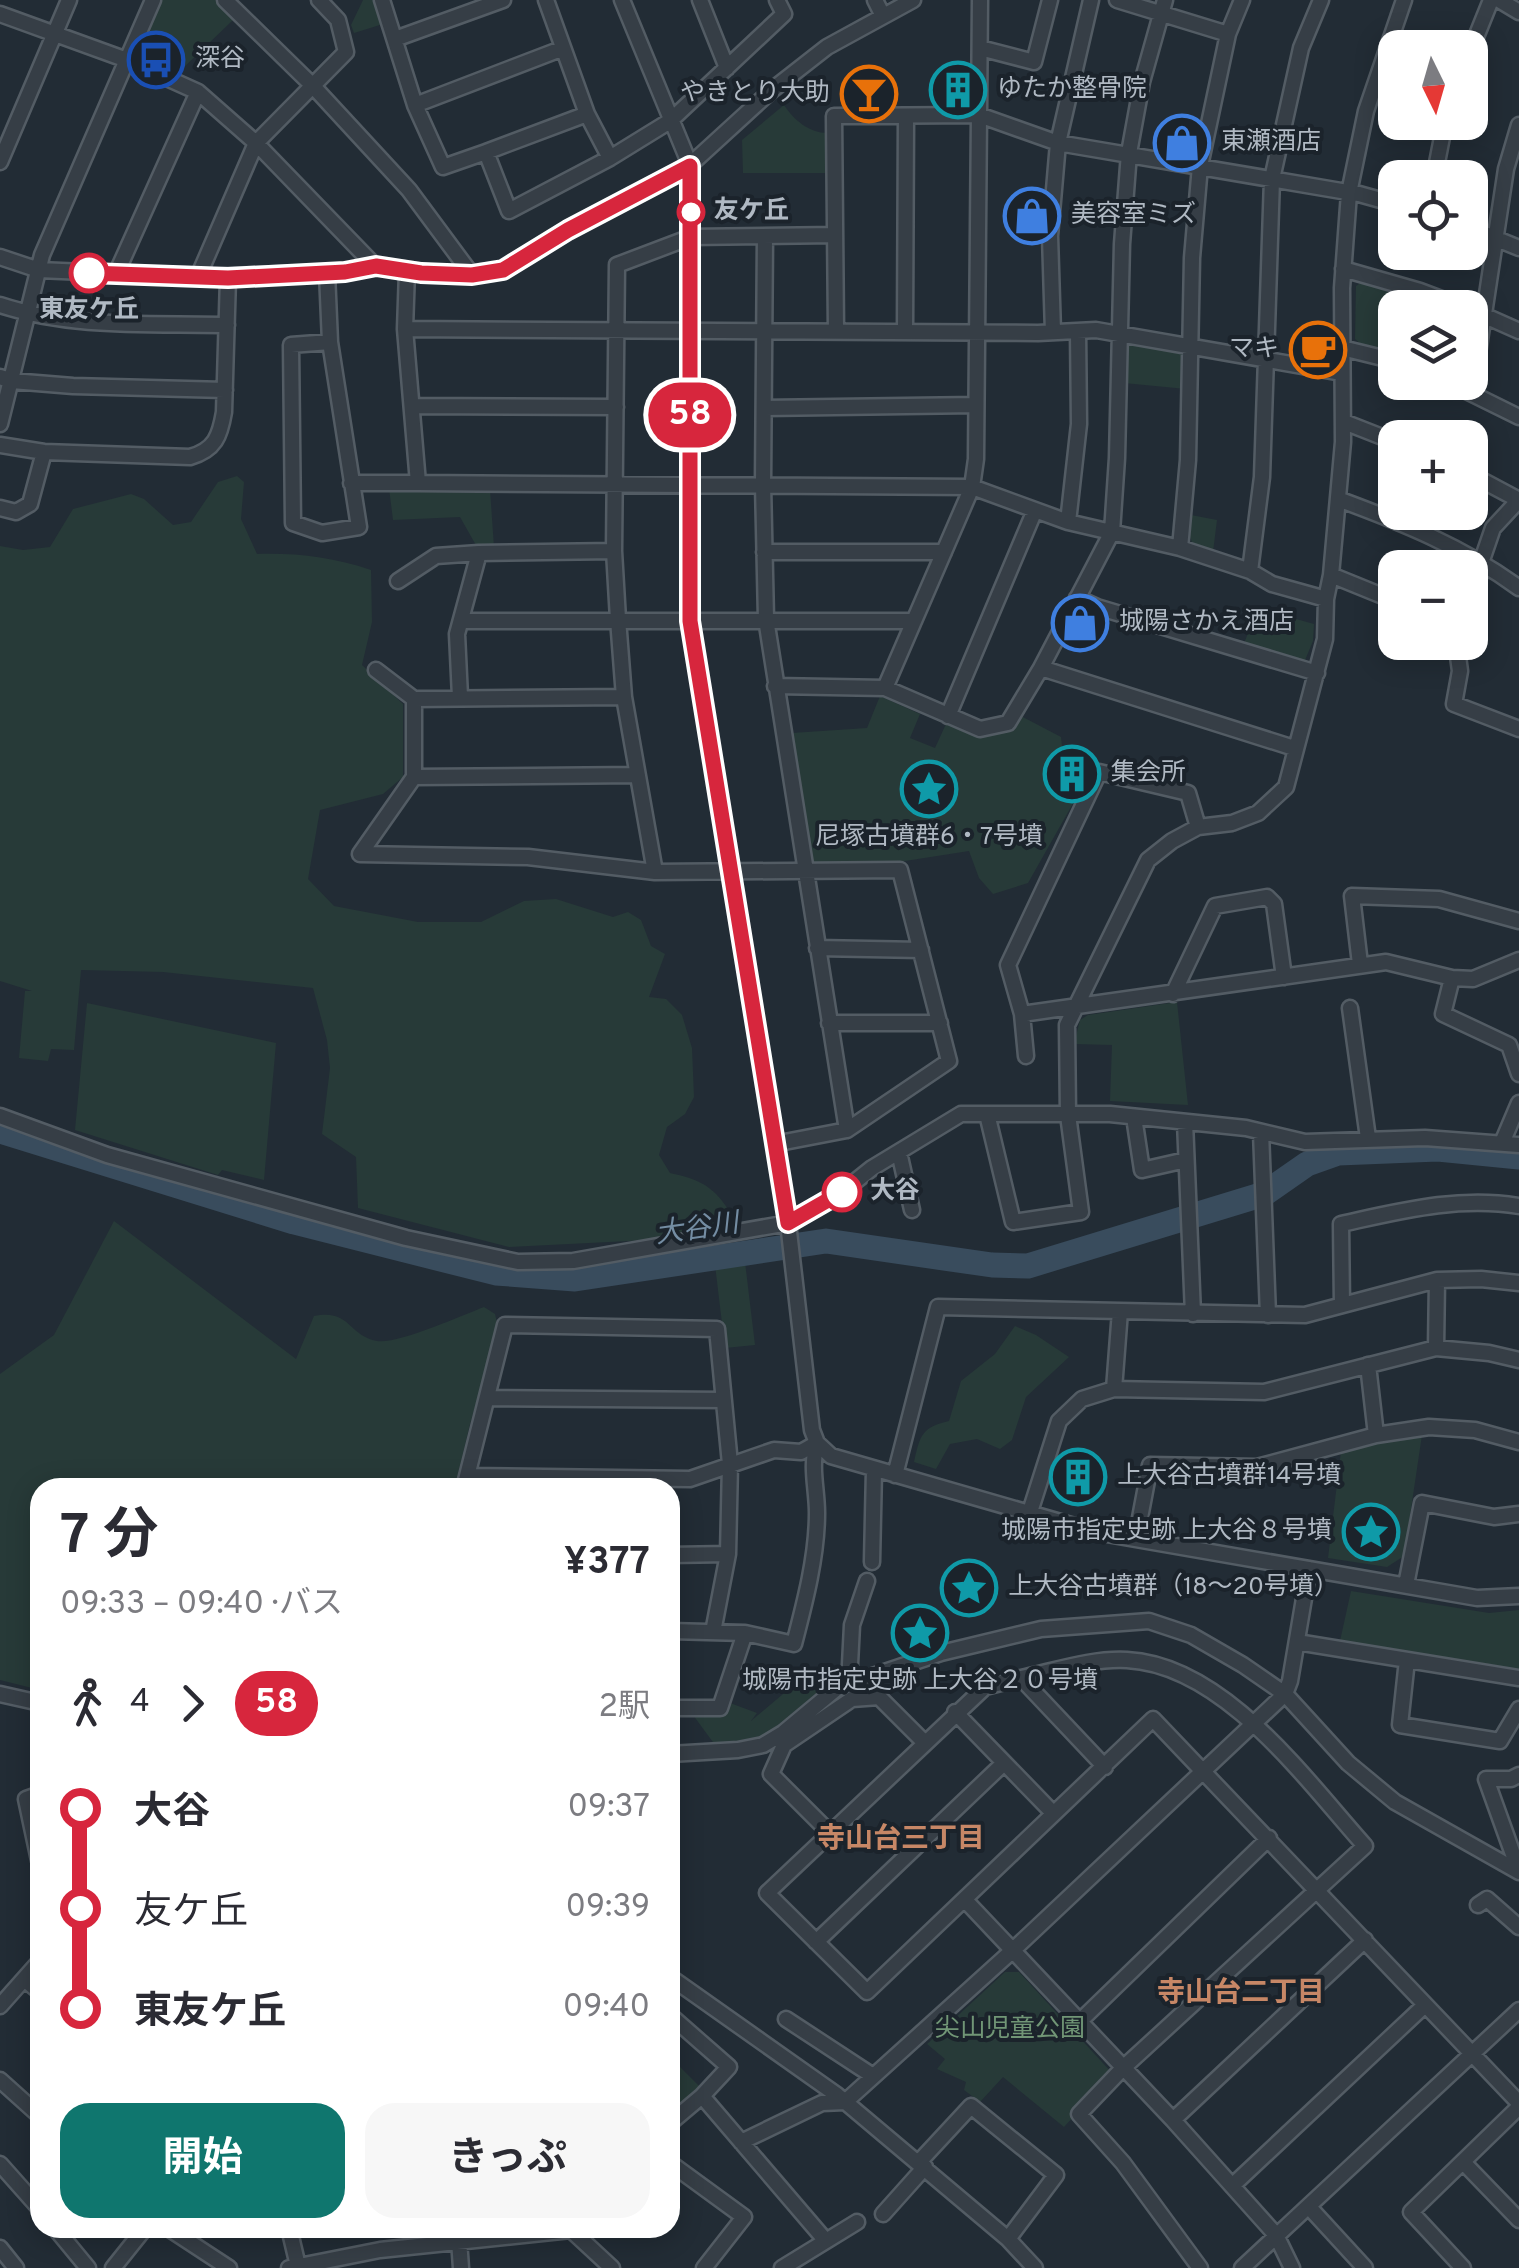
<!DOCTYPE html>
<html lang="ja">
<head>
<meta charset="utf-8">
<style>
	:root { --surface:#fff; --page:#f7f7f7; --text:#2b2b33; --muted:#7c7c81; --accent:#0f766e }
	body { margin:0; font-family:Overpass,"Noto Sans JP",sans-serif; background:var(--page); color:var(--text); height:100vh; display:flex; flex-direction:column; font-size:38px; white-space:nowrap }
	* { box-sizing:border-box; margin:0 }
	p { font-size:32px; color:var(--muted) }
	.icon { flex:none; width:55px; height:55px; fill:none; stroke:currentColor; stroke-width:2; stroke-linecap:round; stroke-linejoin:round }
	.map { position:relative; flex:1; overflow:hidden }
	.details { position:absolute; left:30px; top:1478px; width:650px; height:760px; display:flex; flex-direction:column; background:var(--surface); border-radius:30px; box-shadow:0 5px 25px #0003 }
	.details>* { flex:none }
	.badge { padding:0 20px; border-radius:32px; font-size:35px; line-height:65px }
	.needle { width:65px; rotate:175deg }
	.tools { position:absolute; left:1378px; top:30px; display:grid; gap:20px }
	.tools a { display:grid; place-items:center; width:110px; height:110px; border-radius:20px; background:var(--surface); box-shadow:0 5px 25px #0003; font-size:50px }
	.map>.badge { position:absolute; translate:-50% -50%; box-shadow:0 0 0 5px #fff }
	.legs { display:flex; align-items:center; gap:15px; height:110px; padding:0 30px; font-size:32px }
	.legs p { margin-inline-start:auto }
	.headline { display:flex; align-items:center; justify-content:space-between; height:170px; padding:0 30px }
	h1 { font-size:55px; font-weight:700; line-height:75px }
	.cta { display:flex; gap:20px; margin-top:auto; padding:20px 30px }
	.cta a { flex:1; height:115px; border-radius:30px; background:var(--accent); color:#fff; font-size:40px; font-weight:700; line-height:115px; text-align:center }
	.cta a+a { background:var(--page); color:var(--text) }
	ul { padding:0 30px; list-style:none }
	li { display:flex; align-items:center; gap:35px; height:100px; font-size:38px }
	li i { display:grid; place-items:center; width:15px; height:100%; margin:0 12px; background:currentColor }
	li i::after { content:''; width:25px; height:25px; margin:-12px; border:8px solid; border-radius:50%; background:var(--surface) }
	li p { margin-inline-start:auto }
	li:first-child i { background:linear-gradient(#0000 50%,currentColor 0) }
	li:last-child i { background:linear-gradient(currentColor 50%,#0000 0) }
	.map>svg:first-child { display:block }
</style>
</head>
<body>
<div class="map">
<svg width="1519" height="2268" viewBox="0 0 1519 2268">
	<rect width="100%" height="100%" fill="#222c35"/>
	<path fill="#273a38" d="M158,0H215L233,20L181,70L142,52L140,42Z
		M363,0H374L383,24L354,33L351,25Z
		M784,105C794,120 809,133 828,133L830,173H743L742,140Z
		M1365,280L1389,288L1379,348L1362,345L1355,339L1356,286Z
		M1125,340L1187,352L1186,389L1124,383Z
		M237,476L244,482L241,519L257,554C298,553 332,557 371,570L372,622L362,665L403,704V777L383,794L320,810L308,879L334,906L418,922H481L524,901L556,899L613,917L628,912L641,920L651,946L665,954L649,997L666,999L682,1015L692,1048L694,1097L685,1114L667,1127L659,1155L670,1173C698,1179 712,1185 728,1209L724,1225L669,1239L509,1247L358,1208L356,1157L322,1134L330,1068L327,1040L313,988L163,972L81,970L74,1050L51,1049L48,1061L19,1058L25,991H32L0,981V546L23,550L50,547L73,509L131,494L144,499L173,525L191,522L218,482Z
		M389,488L490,489L494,547H477L460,517L393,520Z
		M1191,515L1217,520L1213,552L1193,545L1190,537Z
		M1278,614L1314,624L1313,641L1303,665L1243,646L1255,615Z
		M880,696L920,714L910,738L935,748L946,724L980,734L1010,731L1019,715L1061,737L1066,782L1080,791L1028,883L993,894L979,878L969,851L905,861L811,865L792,733L867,728Z
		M1177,1002L1188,1105L1110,1101L1112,1045L1074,1044L1080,1020L1088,1015Z
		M87,1003L276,1043L264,1180L222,1170L218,1175L75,1130Z
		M114,1221L296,1359L314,1316C351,1309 348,1336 377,1341C396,1345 463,1315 484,1307L495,1314L498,1327L470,1424L455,1487L40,1488V1690L0,1680V1374L54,1335Z
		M745,1262L755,1345L725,1348L715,1265Z
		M1015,1326L1036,1335L1069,1357L1026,1397L1012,1440L1000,1449L977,1439L950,1444L936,1469L914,1462C920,1435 922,1427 949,1421L961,1381L995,1354Z
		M1422,1435L1404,1556L1387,1567L1328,1558L1341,1451Z
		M1351,1591L1489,1613L1519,1610V1669L1340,1641Z
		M808,1673L824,1687L765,1736L749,1744L718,1749L693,1715L724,1714L730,1703L757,1713L751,1721Z
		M1005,1972H1019L1113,2074L1064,2127L1003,2077L980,2102L964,2090L966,2082L937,2069L945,2059L927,2044Z
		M675,2062L703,2090L681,2109L670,2100V2067Z"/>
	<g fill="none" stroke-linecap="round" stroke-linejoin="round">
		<path stroke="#394c5d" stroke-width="25" d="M0,1131L294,1222L496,1273L575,1279L826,1241L992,1265L1028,1266L1264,1194L1307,1164L1338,1153L1438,1149L1519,1157"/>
		<g stroke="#535c64" stroke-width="19">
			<path id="minor" d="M225,0L312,85L409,190L472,275
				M382,0L415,105L443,167L486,152L509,211L610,158L670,121L784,14L777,0
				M546,0L587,114L610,158
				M622,0L690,165V621L788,1223L812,1430L817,1443L831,1456L1095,1532L1477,1598L1519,1596
				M700,0L727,68
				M875,0L883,16
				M1117,0L1228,34
				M1499,0L1519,12
				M0,14L127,60L198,92L256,143L375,266
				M395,39L503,0
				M980,48L1034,62L1050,0
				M1470,52L1491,0
				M415,105L561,49
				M486,152L587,114
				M0,162L69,0
				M1434,178L1445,122
				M1470,228L1519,248
				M765,236L763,484L766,619L847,1130
				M0,257L39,270L198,277L345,272L375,266L451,275L503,270L568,230L690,165L772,90L827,47L913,0
				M1343,269L1420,291L1465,308
				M407,271L405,329L418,483L972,487L1068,522L1180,548L1250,571L1272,584L1326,599
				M327,273L330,342L359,527L322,533L293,523L291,345L330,342
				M116,274L198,92
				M198,277L256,143L346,52L338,20L319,0
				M0,305C72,329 152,323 227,325
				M1474,311L1519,331
				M405,329L1038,333L1096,330L1342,373
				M836,332L834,116L979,115L1058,143L1359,194L1395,204
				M905,332L906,116
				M1053,332L1050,236L1058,143L1091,0
				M1342,348L1395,361
				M0,377L12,381L73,386L225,390
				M1448,382L1519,417
				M1472,393L1506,169L1519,125
				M412,406L616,407
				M764,408L976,405
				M1344,422L1395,442
				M0,424L42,255L153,0
				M0,445L44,452L190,457C215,450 220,436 224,412L228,278
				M1470,474L1519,500L1493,528L1482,560L1470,629
				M351,483H418
				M1338,499C1403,523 1463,547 1519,588
				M0,508L16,512L30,504L44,452
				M1068,522L1079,424L1078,331
				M1180,548L1188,460L1192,258L1200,166L1228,34L1242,0
				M764,552H944
				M1250,571L1262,477L1272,179L1301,48L1321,0
				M1331,575L1395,601
				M398,581L436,556L479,553
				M1077,598L1097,607L1317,673
				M463,621H914
				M1456,642L1460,671L1454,704L1519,729
				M1041,668L1294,748
				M376,670L414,699
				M775,686L885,688L980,729L1008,723L1041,668L1112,532L1117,458L1122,244L1129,153L1142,82L1165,0
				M885,688L972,487L976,459L980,0
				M460,697L457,634L479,553L614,551
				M624,697L414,699V777L360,854L528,857L655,872L900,870L949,1061L847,1130L774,1144
				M948,716L1035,510
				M414,777L638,775
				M1198,827L1188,793L1099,772L1008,965L1022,1014L1386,962L1452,978L1473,979L1519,960
				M655,872L624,697L618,619L614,551L617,265L691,237L835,235
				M817,948L921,950
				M1360,964L1352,896L1439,899L1519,921
				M1452,978L1443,1014L1509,1045L1519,1074
				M1173,994L1215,906L1267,897L1274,904L1284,977
				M1350,1008L1368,1138
				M1022,1014L1026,1056
				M829,1023H940
				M987,1114L1013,1222L1081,1212L1068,1115L1067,1025L1148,860L1172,841L1198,827L1232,823L1258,813L1286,787L1325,639L1326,599L1331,575L1343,442L1342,288L1349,193L1366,111L1404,0
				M0,1116L107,1155L406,1238L518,1262L573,1261L788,1223L842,1192L872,1168L961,1114H1110L1246,1128L1305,1142L1425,1138L1519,1145
				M1134,1117L1142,1170L1186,1160
				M1185,1122L1193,1314
				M1261,1132L1268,1315
				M1502,1143L1519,1103
				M899,1152L912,1210
				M1342,1305L1341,1224C1401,1211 1458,1196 1519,1206
				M1436,1348L1437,1280
				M1368,1365L1376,1435
				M1114,1389L1120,1311
				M488,1398L724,1400
				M895,1475L938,1307L1305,1315L1437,1280L1481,1279L1519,1283
				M468,1476L690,1479L774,1450L801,1452L817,1443
				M464,1488L505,1325L717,1329L730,1464L728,1554L713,1632
				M1029,1515L1059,1421L1082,1399L1114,1389L1264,1392L1436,1348L1489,1353L1519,1360
				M1136,1539L1150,1465L1257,1467L1376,1435L1429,1427L1475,1430L1519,1442
				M670,1555L728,1554
				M872,1562L874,1470
				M1406,1585L1422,1503L1494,1517L1519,1514
				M670,1631L745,1633L794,1644C805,1602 817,1556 817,1513C817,1489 810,1467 817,1443
				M1297,1642L1519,1678
				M1407,1660L1400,1725L1500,1741L1519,1709
				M1021,1678C1054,1671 1093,1658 1127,1660C1224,1665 1305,1779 1365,1846L1123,2068L1079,2114L1123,2163L1200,2268
				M849,1684L852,1625L867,1581
				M0,1694L40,1703
				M670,1708H720L745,1633
				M955,1712L1053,1813
				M670,1754L738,1750L763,1745L783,1733L837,1688L941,1653L1041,1629L1149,1621L1191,1635L1243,1665L1285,1694L1348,1763L1395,1802L1519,1872
				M1105,1767L1021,1678L985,1687L767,1893L867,1992L1153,1719L1519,2103
				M1519,1775L1511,1779H1486L1519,1871
				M40,1794L26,1799L40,1865
				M830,1833L771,1774L784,1745L852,1699L879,1697L924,1742
				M965,1900L1173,2120L1276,2235L1292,2268
				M1478,1905L1487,1899L1519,1927
				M816,1942L1004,1763
				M670,1977L837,2095L1008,2239L1035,2268
				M24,1979L40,1992
				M0,2006L40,1961
				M786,2019L873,2076
				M670,2020L672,2017L729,2067L702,2096
				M1078,2023L1269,1838
				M0,2080L40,2116
				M1173,2120L1365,1940
				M670,2123L702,2096L826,2241
				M741,2142L822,2103L845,2102L1012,1951L1285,1694L1290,1681L1309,1569
				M919,2162L971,2106L1056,2175L1008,2239
				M1463,2162L1519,2220
				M670,2163L744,2217L704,2268
				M0,2164L40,2209
				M1232,2186L1425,2005
				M1309,2207L1365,2268
				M883,2214L925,2167
				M55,2228L88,2268
				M168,2228L229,2268
				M289,2228L298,2266
				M569,2228L612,2268
				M459,2240L461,2268
				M0,2248L16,2268
				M113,2268L145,2228
				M289,2268L380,2250L571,2230
				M782,2268L857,2222
				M1242,2268L1519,2010
				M1463,2268L1411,2212L1519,2107"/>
		</g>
		<use href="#minor" stroke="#363e46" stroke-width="14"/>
	</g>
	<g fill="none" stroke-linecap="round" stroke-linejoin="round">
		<g stroke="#fff" stroke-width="22">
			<path id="line-1" d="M89,273L228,278L345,272L376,266L421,273L472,275L503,270L568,230L690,166V621L788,1223L842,1192"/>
		</g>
		<use href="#line-1" stroke="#d7263d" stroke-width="15"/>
	</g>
	<defs>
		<g id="bus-ring" transform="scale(2.875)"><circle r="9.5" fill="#1b232b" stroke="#1a4fb4" stroke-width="1.5"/><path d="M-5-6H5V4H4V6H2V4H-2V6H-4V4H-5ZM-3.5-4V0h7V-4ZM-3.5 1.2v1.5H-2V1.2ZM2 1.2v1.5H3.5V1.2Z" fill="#1a4fb4"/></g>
		<g id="building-ring" transform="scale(2.875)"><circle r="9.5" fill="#1b232b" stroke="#0f9aa8" stroke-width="1.5"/><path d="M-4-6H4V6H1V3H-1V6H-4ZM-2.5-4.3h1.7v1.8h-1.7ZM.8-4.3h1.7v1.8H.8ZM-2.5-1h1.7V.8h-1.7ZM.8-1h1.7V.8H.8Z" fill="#0f9aa8"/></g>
		<g id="bar-ring" transform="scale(2.875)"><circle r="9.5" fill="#1b232b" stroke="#e8710a" stroke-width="1.5"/><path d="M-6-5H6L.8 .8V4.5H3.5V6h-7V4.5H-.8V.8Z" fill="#e8710a"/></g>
		<g id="shop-ring" transform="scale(2.875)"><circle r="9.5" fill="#1b232b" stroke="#3f7fe0" stroke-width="1.5"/><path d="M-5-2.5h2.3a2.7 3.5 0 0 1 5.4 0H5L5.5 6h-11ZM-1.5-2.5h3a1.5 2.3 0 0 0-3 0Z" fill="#3f7fe0"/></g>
		<g id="cafe-ring" transform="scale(2.875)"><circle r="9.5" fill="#1b232b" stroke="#e8710a" stroke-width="1.5"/><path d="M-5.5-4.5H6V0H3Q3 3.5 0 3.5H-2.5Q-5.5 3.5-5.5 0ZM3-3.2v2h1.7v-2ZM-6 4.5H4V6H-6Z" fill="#e8710a"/></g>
		<g id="sight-ring" transform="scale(2.875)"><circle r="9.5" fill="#1b232b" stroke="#0f9aa8" stroke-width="1.5"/><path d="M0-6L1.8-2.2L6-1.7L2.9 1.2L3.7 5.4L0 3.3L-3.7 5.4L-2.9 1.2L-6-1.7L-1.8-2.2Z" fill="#0f9aa8"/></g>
	</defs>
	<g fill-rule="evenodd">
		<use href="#bus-ring" x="156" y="60"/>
		<use href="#building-ring" x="958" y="90"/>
		<use href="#bar-ring" x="869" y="94"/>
		<use href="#shop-ring" x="1182" y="143"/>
		<use href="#shop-ring" x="1032" y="216"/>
		<use href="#cafe-ring" x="1318" y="350"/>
		<use href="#shop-ring" x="1080" y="623"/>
		<use href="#building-ring" x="1072" y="774"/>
		<use href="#sight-ring" x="929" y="789"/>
		<use href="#building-ring" x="1078" y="1477"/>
		<use href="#sight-ring" x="1371" y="1532"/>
		<use href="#sight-ring" x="969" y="1588"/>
		<use href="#sight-ring" x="920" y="1633"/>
	</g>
	<g fill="#fff" stroke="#d7263d" stroke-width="5">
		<circle cx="691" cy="212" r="12"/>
		<circle cx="89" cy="273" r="18"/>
		<circle cx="842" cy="1192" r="18"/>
	</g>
	<g text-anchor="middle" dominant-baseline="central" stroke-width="8" stroke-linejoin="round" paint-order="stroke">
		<g font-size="25" fill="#b0b9c3" stroke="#1b232b" text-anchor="start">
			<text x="195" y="60">深谷</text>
			<text x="997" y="90">ゆたか整骨院</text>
			<text x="830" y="94" text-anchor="end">やきとり大助</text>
			<text x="1221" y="143">東瀬酒店</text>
			<text x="1071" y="216">美容室ミズ</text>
			<text x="1279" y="350" text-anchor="end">マキ</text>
			<text x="1119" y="623">城陽さかえ酒店</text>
			<text x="1111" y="774">集会所</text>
			<text x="929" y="838" text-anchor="middle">尼塚古墳群6・7号墳</text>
			<text x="1117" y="1477">上大谷古墳群14号墳</text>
			<text x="1332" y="1532" text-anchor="end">城陽市指定史跡 上大谷８号墳</text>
			<text x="1008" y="1588">上大谷古墳群（18～20号墳）</text>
			<text x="920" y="1682" text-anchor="middle">城陽市指定史跡 上大谷２０号墳</text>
		</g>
		<g font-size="25" font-weight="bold" fill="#b0b9c3" stroke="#1b232b" text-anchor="start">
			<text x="714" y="212">友ケ丘</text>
			<text x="89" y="311" text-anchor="middle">東友ケ丘</text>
			<text x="870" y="1192">大谷</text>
		</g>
		<g font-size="25" fill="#719676" stroke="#1b232b">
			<text x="1010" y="2030">尖山児童公園</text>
		</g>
		<g font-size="28" font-style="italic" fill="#748da3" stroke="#1b232b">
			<text transform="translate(697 1230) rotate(-8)">大谷川</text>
		</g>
		<g font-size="28" font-weight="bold" fill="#c78766" stroke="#1b232b">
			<text x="901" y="1840">寺山台三丁目</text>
			<text x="1241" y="1994">寺山台二丁目</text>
		</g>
	</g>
</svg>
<div class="tools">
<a><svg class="needle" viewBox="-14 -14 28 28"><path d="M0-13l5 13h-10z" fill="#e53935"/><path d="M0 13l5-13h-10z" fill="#7c7c81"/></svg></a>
<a><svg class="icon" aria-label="locate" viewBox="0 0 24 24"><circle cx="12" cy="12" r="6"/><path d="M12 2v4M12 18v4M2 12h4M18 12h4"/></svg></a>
<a><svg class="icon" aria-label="layers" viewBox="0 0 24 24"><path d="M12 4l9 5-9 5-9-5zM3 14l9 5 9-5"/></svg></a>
<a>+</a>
<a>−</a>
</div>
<b class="badge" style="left:690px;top:415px;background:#d7263d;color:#fff">58</b>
<section class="details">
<div class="headline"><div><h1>7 分</h1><p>09:33 – 09:40 · バス</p></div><b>¥377</b></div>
<div class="legs"><svg class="icon" aria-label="walk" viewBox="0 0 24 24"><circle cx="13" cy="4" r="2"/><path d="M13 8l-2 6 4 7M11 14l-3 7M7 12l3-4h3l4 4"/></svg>4<svg class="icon" aria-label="forward" viewBox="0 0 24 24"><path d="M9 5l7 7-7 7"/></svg><b class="badge" style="background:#d7263d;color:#fff">58</b><p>2駅</p></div>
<ul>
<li><i style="color:#d7263d"></i><b>大谷</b><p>09:37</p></li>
<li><i style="color:#d7263d"></i><span>友ケ丘</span><p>09:39</p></li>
<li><i style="color:#d7263d"></i><b>東友ケ丘</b><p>09:40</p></li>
</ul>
<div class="cta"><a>開始</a><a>きっぷ</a></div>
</section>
</div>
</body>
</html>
